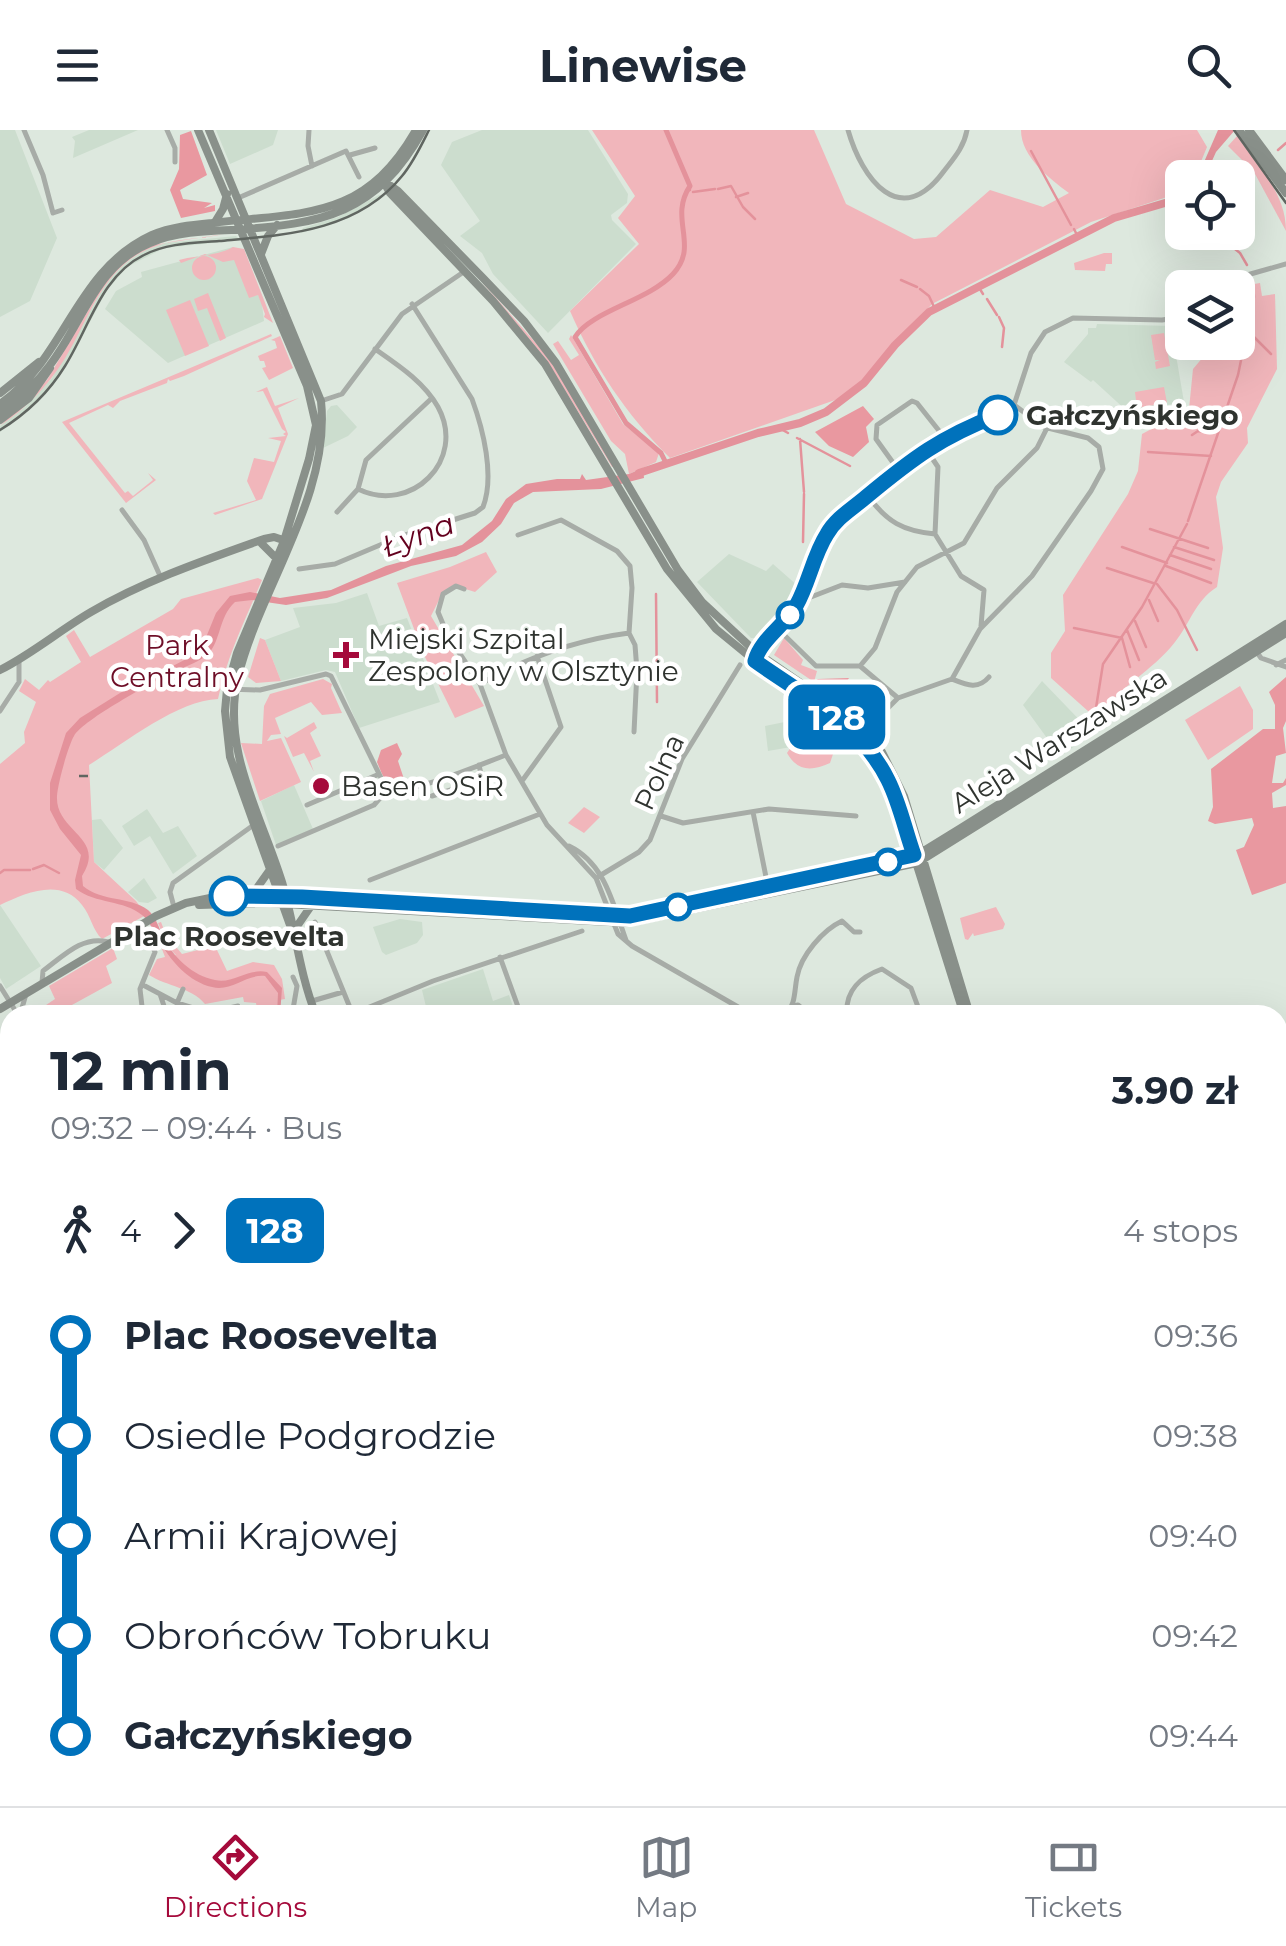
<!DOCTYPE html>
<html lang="en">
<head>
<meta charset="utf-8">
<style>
	:root { --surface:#fff; --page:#f6f6f7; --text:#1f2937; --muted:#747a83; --line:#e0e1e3; --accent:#a50a3b }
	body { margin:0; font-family:Montserrat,sans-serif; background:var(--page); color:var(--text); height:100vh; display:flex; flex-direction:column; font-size:38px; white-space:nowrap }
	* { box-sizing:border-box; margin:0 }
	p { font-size:32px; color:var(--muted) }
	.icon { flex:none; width:55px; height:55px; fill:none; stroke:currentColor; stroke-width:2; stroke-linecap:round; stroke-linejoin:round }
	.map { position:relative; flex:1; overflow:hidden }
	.drawer { position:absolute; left:0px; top:875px; width:1288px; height:802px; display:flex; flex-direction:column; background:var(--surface); border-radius:30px 30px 0 0; box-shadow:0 10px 40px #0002 }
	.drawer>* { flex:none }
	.badge { padding:0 20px; border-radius:15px; font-size:35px; line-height:65px }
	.fabs { position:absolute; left:1165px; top:30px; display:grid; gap:20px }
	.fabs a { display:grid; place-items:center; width:90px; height:90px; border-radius:15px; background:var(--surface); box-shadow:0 10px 40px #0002; font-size:50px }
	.map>.badge { position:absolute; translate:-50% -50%; box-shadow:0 0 0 5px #fff }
	.legs { display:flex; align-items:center; gap:15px; height:110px; padding:0 50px; font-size:32px }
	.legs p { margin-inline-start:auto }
	.head { display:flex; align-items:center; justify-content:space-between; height:170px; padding:0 50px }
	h1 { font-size:55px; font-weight:700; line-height:75px }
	ul { padding:0 50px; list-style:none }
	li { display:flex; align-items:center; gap:35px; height:100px; font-size:38px }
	li i { display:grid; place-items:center; width:15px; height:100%; margin:0 12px; background:currentColor }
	li i::after { content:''; width:25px; height:25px; margin:-12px; border:8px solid; border-radius:50%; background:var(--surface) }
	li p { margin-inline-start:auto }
	li:first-child i { background:linear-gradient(#0000 50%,currentColor 0) }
	li:last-child i { background:linear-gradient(currentColor 50%,#0000 0) }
	header { display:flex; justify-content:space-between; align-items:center; height:130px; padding:0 50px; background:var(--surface); font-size:45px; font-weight:700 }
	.menu { display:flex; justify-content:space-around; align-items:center; height:140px; border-top:2px solid var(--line); background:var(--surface); font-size:28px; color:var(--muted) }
	.menu a { display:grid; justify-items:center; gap:5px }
	.menu .current { color:var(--accent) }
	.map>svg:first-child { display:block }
</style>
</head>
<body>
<header><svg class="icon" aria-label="menu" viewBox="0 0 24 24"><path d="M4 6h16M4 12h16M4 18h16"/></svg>Linewise<svg class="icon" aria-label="search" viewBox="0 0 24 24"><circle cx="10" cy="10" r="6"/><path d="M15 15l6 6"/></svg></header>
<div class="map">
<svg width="1286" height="1676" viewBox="0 0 1286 1676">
	<rect width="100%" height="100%" fill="#dde8de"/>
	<path fill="#ccddce" d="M0,0H15L57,108L30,171L0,187Z
		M89,0H138L73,28L75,11L72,7Z
		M216,0H278L273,15L230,34Z
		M482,0H588L628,64L627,73L611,85L612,90L636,114L548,203L493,144L482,123L460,106L480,91L441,35L452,12Z
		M379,65L385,66L349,88L301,103L303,98L338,87Z
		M236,106L240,110L164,118L127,137L107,160L70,229L52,256L28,281L0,302V296L26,276L52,248L106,153L124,134L143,121L165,113Z
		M233,117L243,128L262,174L264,191L168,233L105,179L116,161L142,147L141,142Z
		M1097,194L1171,196L1184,272L1128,282L1093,250L1091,252L1064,232L1088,204V198H1096Z
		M337,275L357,297L348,306L323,318L327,281L331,276Z
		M729,424L766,441L773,434L798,456L786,483L762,508H751L697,452Z
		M367,463L379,496L407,488L440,572L359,598L335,542L326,540L281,551L265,510L300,497L293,478L336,473Z
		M1042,551L1093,604L1060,626L1023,575Z
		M819,585L831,610L768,621L765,596Z
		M294,655L313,699L276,715L261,671Z
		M147,679L163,703L178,696L197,726L173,744L150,706L134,716L122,696Z
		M101,689L123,718L104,740L94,732L92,690Z
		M144,748L157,768L148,773L139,772L128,762Z
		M0,775L41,836L6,859L0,848Z
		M400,789L422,792L423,805L417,813L386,825L382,822L373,797Z
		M483,839L493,871L509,865L516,885H428L422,860Z
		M0,1445L7,1454L10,1452V1520L0,1528Z"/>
	<path fill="#f1b6bb" d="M592,0H814L846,74L914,109L936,107L990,60L1043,77L1069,63C1050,49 1021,27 1021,0H1197L1207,17L1195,46L1182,48V57L1167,67L1091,92L932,174L864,249L838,269L670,328C626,284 595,238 570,181L639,114L618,88L635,66Z
		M1237,6C1258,37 1286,63 1286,101L1254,42L1228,16Z
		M224,104C201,109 174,108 151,118C102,137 89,190 64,230C47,257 26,278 0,296L47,250L111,142L137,122L153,115Z
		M233,117L244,119L273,193L264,187L265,184L258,165L249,168L234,130L223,132L205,124L181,133L179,130C197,125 218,126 233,117Z
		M1104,123H1112V134H1106L1105,141L1075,140L1074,133Z
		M192 138a12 12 0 1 1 24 0a12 12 0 1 1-24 0Z
		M476,145L548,227L615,337H612L546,229Z
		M1260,153L1262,166L1275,164L1277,239L1247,298L1248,313L1221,352L1216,367L1223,418L1217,457C1195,471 1191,492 1175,512C1152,542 1119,555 1098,590L1051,548V523L1065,501L1063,465L1128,364L1138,341L1142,304L1189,279L1193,239L1215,213L1238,212L1237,157Z
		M208,163L226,208L220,211L207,178L198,181L194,169Z
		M190,170L209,216L185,226L166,180Z
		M1164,203L1170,236L1156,239L1155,232L1160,230H1155L1151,205Z
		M271,204L272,206L184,246L170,251L168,249L167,253L120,271L113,278L108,275L69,293L125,363L128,361L133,366L153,350L148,343L156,350L126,373L62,292Z
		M571,205L623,294L659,323L656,332L629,344L625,324L611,311L553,214L558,211L571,230L579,225L569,209Z
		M280,206L293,238L269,250L262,238L266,237L264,231H260L258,226L277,218L275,211L271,210Z
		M267,257L275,276L299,268L278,278L288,304L262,369L215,385L213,383L256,370L247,351L254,328L274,332L281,311L268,308L286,306L283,304L286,302L282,299L263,261L256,262Z
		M1164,257L1167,273L1137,278L1135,262Z
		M486,422L497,442L475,462L453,455L442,464L431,486L484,576L455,588L423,523L397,453L450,437Z
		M258,448L262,450C245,490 227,526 218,569C178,570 123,614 89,635L94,732L136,771L146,785L102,809C93,801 91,786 82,775C61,747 25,763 0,775V634L25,613L24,602L36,572L19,561L25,549L39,560L48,550L50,552L81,532L66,506L74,500L90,527L173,479L181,469Z
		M260,508L265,510L281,551L256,553L248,547Z
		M784,508L803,530L801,535L817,541L814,552L774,525Z
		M323,549L332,554L331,558L342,583L322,585L311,572L275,588L281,604L271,605L267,611L281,608L301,652L260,671L241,613L262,614L264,576L270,564Z
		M1240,556L1253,580V599L1208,630L1185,590Z
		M314,592L317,598L310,603L321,626L310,631L314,642L304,623L293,627L284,606L287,608Z
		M831,610L835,618L830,633C812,641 798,642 787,623L791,617Z
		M584,677L600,687L584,703L568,693Z
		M996,777L1005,794L1003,799L974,806L973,803L968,810L965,809L960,788Z
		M161,792L166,805L182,824L206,818L209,813L217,820L227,841L253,832L274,835L282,849L285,869L279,870L276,885H258L256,873L244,872L243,867L205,874C191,857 168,857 149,845L157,829L165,827L160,814L170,827L176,825L169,818L158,793Z
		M113,818L117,829L106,836L112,853L61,881L59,878L49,884L40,879L55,869L49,856Z
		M1278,1265L1286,1325V1466L1278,1464Z
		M1278,1643L1282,1644V1655L1286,1650V1676L1282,1671L1276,1676H1258L1261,1668H1278Z"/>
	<path fill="#e998a0" d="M191,1L207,45L180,60L183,69L212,73L204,78L215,75V81L181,88L170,60L179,39L180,5Z
		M863,276L874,289L866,297L869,312L853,327L829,316L815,302Z
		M1286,547V591L1283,598L1286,623L1276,626L1272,653H1283L1286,648V655L1272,663L1273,678L1286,676V753L1252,765L1236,720L1244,717L1254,695L1252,688L1215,694L1208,691L1213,677L1211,639L1263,599H1275V575L1269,562Z
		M849,548L844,555L875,581L877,584L872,588L856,585L814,552L818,549Z
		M397,613L402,624L398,631L406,655C386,660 384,648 377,632L381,620Z
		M10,1525V1585L0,1592V1532Z
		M927,1668H1138L1141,1676H925Z"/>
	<path fill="#e4929b" d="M1218,0H1235L1216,22L1207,42L1201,39Z
		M643,338L644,348L601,359L533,362L514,373L501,394L482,412L456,426L411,436L327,468L286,475L252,470L235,472C218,487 221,514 206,526C196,533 182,538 171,543C152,553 84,589 74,606C68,616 58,653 57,666C55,702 107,707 82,746L83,756C102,772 129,766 148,780C156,787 159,798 163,807C173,827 193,846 215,850C234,854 247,838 267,842L282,858L280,885H277L278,863L265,846C245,844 232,862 212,857C189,852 171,831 159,811C154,803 150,791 142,785C124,770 96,774 76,759L75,750L81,725L60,699L50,680V653L66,603L80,588L120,563L200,522L216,483L230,466L250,462L280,468L331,460L386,436L462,415L492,391L506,369L526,354L557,349H580L582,344L586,350L629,344Z
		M233,1668H387L385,1676H226Z"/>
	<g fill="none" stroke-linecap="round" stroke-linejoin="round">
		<path stroke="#e4929b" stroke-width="2.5" d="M1278,20L1286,13
			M1031,21L1071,95
			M1238,57L1249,43
			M688,59L690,60
			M718,59L731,56L743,77L755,89
			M693,62L715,59
			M736,67L748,63
			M1168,71L1177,76
			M1182,80V81
			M1074,99L1077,105
			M1216,104L1240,123L1247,135
			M901,150L917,157
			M978,156L983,164
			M920,159L929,166L935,179
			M987,169L997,185
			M999,187L1004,198L1002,217
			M1247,200L1271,224
			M1207,291L1221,289
			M779,298L788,303
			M1192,305L1198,301L1217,302
			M797,308L850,336
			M800,309L804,362
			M1148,322L1211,326
			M1188,391L1238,245L1254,167L1253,151
			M1150,399L1208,418
			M803,412L804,364
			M1122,417L1167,433
			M1174,417L1214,430
			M1170,425L1211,439
			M1166,436L1211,453
			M1107,438L1153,453
			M1157,454L1177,480L1197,520
			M656,464L657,572
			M1149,470L1158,491
			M1135,491L1146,517
			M1074,498L1122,508L1130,537
			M1127,500L1139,530
			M1095,584L1103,534L1142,477L1187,394
			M33,739L44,735L59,743
			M0,743L4,740H30
			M823,1676L826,1670"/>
		<path stroke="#e4929b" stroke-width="5" d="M666,333L661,323L626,293L575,207C591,181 648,171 673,144C700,115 668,89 690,56L666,0"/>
		<path stroke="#e4929b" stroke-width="8" d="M639,343L758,303L800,293L826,282L864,253L895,215L929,182L1114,88L1182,68"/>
		<path stroke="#a7aca7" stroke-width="5" d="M24,0L43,45L53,83L62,80
			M167,0L175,18V32
			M309,0L308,16L312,36
			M848,0C862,49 900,101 944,41C954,28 964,17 967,0
			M350,25L375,18
			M238,68L346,21L359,47
			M1224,158L1240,147L1286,134
			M375,219C398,235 424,252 438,277C467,330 411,385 358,359L366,330L432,268
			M321,271L342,264L402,184L465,141
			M926,319L938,337L935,404L961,446L984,460L981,496
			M899,341L876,309L877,295L912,271L917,273L944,307
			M868,366C887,392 903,401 935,404
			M122,380L144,410L161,448
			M337,382L358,359
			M518,405L561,390L617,421L630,436L632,458L629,503L635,515L637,541L634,602
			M299,439L335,434L399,407L475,383L483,377C495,346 483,299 472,269L412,174
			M464,459L456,456L443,464L438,482L448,506L480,554L506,625L547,695L596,748L618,804L632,816L752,885
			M798,472L842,455L868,458L905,452
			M779,500L816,536H860L898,568
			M1256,521L1261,528L1286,537
			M757,523L773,505
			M762,527L798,472L819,419L836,392L926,319L951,304L999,285L1014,275L1031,223L1045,202L1073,188L1162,190L1182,187
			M1276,535L1286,530
			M860,536L875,518L897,462L917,437L964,413L997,358L1037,318L1047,298
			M952,549C967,555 978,560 989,547
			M480,554C526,528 576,510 629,503
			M227,559L260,560L326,544L331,546L387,660
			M0,581L19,552V532
			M859,596L873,593L898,568L952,549L980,499L1032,446L1091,361L1103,339L1099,317L1088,308L1044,297L1014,275
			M522,651L561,597L537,526
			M432,666L463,656L481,644L479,635
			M307,675L377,645
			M753,682L768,757
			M661,686L683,693L769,679L856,686
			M278,716L374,675L387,660C412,664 479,635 506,625
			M569,716C606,734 613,775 626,810
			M596,748L639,722L650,710L682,629L740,535
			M370,750L540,684
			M174,777L170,762L173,753L255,694
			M315,792L353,885
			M142,794L155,822L140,859L143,885
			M500,827L521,885
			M42,853L43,841C63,826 83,805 108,812
			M0,856L18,885
			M145,856L177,873L206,882
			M160,864L167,885
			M312,871L343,862
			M177,873L183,859
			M793,876L798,875L810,885
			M20,885L26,864
			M199,885L238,876L239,885
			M292,885L297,856L293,847
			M350,885L433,851L582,801
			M786,885C796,873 794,862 797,847C801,825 823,800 842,791L854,802H860
			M847,885C845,860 860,847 882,839L911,858L921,885
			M0,974L7,969L10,951
			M0,976L10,1044
			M0,1074L10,1068
			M0,1083L10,1100
			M0,1287L10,1273
			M1278,1475L1286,1476
			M851,1668L889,1673L907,1668
			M1001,1668L1002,1676
			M499,1669L508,1668
			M86,1676L98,1668
			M765,1676L783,1668"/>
		<path stroke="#89908a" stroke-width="8" d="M198,0L307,256L316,295L309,329L284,411L237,523L227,559L225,581L230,627L291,798
			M209,0L321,271C331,366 260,457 238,547C221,620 261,684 282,752C295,796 299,843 316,885
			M1239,0L1286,63
			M1249,0L1286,50
			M381,49L398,61L483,148L524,191L556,233L678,440L702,472L757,523L849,586L882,622L904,666L970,885
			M385,54L390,63L493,171L545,234L667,439L716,499L755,531L841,591L876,628L899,678L964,885
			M215,92L223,79L227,64
			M261,124L268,106L277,95
			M0,263L39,232
			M0,274C67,227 74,141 152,105C171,97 191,95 212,93C304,82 364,91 416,0
			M0,281C19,269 37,253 50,235C83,192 96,135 150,113C175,102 205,101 232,100C323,94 377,84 423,0
			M0,290L29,268L50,238
			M262,414L277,429
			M0,540C32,524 60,500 91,482C146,450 205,430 264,409L274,407L286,411
			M252,765L269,741
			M199,775L266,773L627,793L917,733L1286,503
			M293,802L311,776
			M0,879L156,786L186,773L210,768L302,767L630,786L898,729L922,722L961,698L1286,494
			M0,1227L10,1230
			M0,1234L10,1237
			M1278,1535L1286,1539
			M1278,1543L1286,1547
			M444,1668V1676
			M451,1668V1676"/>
		<path stroke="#606661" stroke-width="2.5" d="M1234,0L1286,73
			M0,300C26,284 49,262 65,236C89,198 101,146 144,125C167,113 194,113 219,111C284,105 357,102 402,46C413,33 421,16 429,0
			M0,970L10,962"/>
		<path stroke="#606661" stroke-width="2.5" stroke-dasharray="18 18" stroke-linecap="butt" d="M79,646H88
			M0,1189L10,1191
			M0,1210L10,1212
			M1278,1488L1286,1489
			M658,1668V1676"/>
	</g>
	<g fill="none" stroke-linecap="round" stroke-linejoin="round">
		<g stroke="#fff" stroke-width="22">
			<path id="line-1" d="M229,766L302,767L630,786L914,725C905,700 900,674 888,650C860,593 804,566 755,531C760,510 785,495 796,476C809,453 813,426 827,404C836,388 852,379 866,367C913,328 941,307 998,285"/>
		</g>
		<use href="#line-1" stroke="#0072bc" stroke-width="15"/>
	</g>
	<g fill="#fff" stroke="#0072bc" stroke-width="5">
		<circle cx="998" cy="285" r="18"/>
		<circle cx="790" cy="485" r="12"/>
		<circle cx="888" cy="732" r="12"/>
		<circle cx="229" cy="766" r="18"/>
		<circle cx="678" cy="777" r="12"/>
	</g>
	<g fill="#a50a3b" stroke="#fff" stroke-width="4">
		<path d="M341 510h10v10h10v10h-10v10h-10v-10h-10v-10h10z"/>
		<circle cx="321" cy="656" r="10"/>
	</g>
	<g text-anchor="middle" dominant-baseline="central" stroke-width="9" stroke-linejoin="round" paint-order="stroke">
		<g font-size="28" font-weight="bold" fill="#2f332f" stroke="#fff" text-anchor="start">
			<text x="1026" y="285">Gałczyńskiego</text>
			<text x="229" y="806" text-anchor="middle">Plac Roosevelta</text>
		</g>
		<g font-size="28" fill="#2f332f" stroke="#fff" text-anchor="start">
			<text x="368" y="509">Miejski Szpital<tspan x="368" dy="32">Zespolony w Olsztynie</tspan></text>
			<text x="341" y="656">Basen OSiR</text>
		</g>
		<g font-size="28" fill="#6e0e27" stroke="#fff">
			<text x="177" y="515">Park<tspan x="177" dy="32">Centralny</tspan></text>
		</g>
		<g font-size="28" fill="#2f332f" stroke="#fff">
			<text transform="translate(1059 610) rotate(-32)">Aleja Warszawska</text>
			<text transform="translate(659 642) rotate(-65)">Polna</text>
		</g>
		<g font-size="30" font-style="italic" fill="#63001e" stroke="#fff">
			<text transform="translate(418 405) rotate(-20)">Łyna</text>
		</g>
	</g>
</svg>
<div class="fabs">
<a><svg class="icon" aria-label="locate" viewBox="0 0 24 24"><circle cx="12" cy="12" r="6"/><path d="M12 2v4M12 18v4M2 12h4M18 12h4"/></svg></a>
<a><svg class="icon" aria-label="layers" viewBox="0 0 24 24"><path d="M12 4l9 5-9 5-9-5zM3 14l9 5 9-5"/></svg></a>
</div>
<b class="badge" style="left:837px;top:587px;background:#0072bc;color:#fff">128</b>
<section class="drawer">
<div class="head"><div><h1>12 min</h1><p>09:32 – 09:44 · Bus</p></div><b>3.90 zł</b></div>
<div class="legs"><svg class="icon" aria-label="walk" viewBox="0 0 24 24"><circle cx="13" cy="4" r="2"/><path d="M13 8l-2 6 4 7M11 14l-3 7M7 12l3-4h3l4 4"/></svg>4<svg class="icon" aria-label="forward" viewBox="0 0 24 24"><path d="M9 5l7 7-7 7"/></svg><b class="badge" style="background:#0072bc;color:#fff">128</b><p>4 stops</p></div>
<ul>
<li><i style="color:#0072bc"></i><b>Plac Roosevelta</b><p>09:36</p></li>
<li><i style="color:#0072bc"></i><span>Osiedle Podgrodzie</span><p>09:38</p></li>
<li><i style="color:#0072bc"></i><span>Armii Krajowej</span><p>09:40</p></li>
<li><i style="color:#0072bc"></i><span>Obrońców Tobruku</span><p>09:42</p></li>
<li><i style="color:#0072bc"></i><b>Gałczyńskiego</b><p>09:44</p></li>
</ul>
</section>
</div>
<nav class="menu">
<a class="current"><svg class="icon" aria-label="directions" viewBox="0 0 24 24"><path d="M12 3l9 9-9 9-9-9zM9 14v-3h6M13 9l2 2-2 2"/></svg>Directions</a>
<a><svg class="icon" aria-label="map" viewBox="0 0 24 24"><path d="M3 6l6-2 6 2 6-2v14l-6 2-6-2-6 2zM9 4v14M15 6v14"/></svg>Map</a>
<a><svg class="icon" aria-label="tickets" viewBox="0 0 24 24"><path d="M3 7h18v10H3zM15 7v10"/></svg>Tickets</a>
</nav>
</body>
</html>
